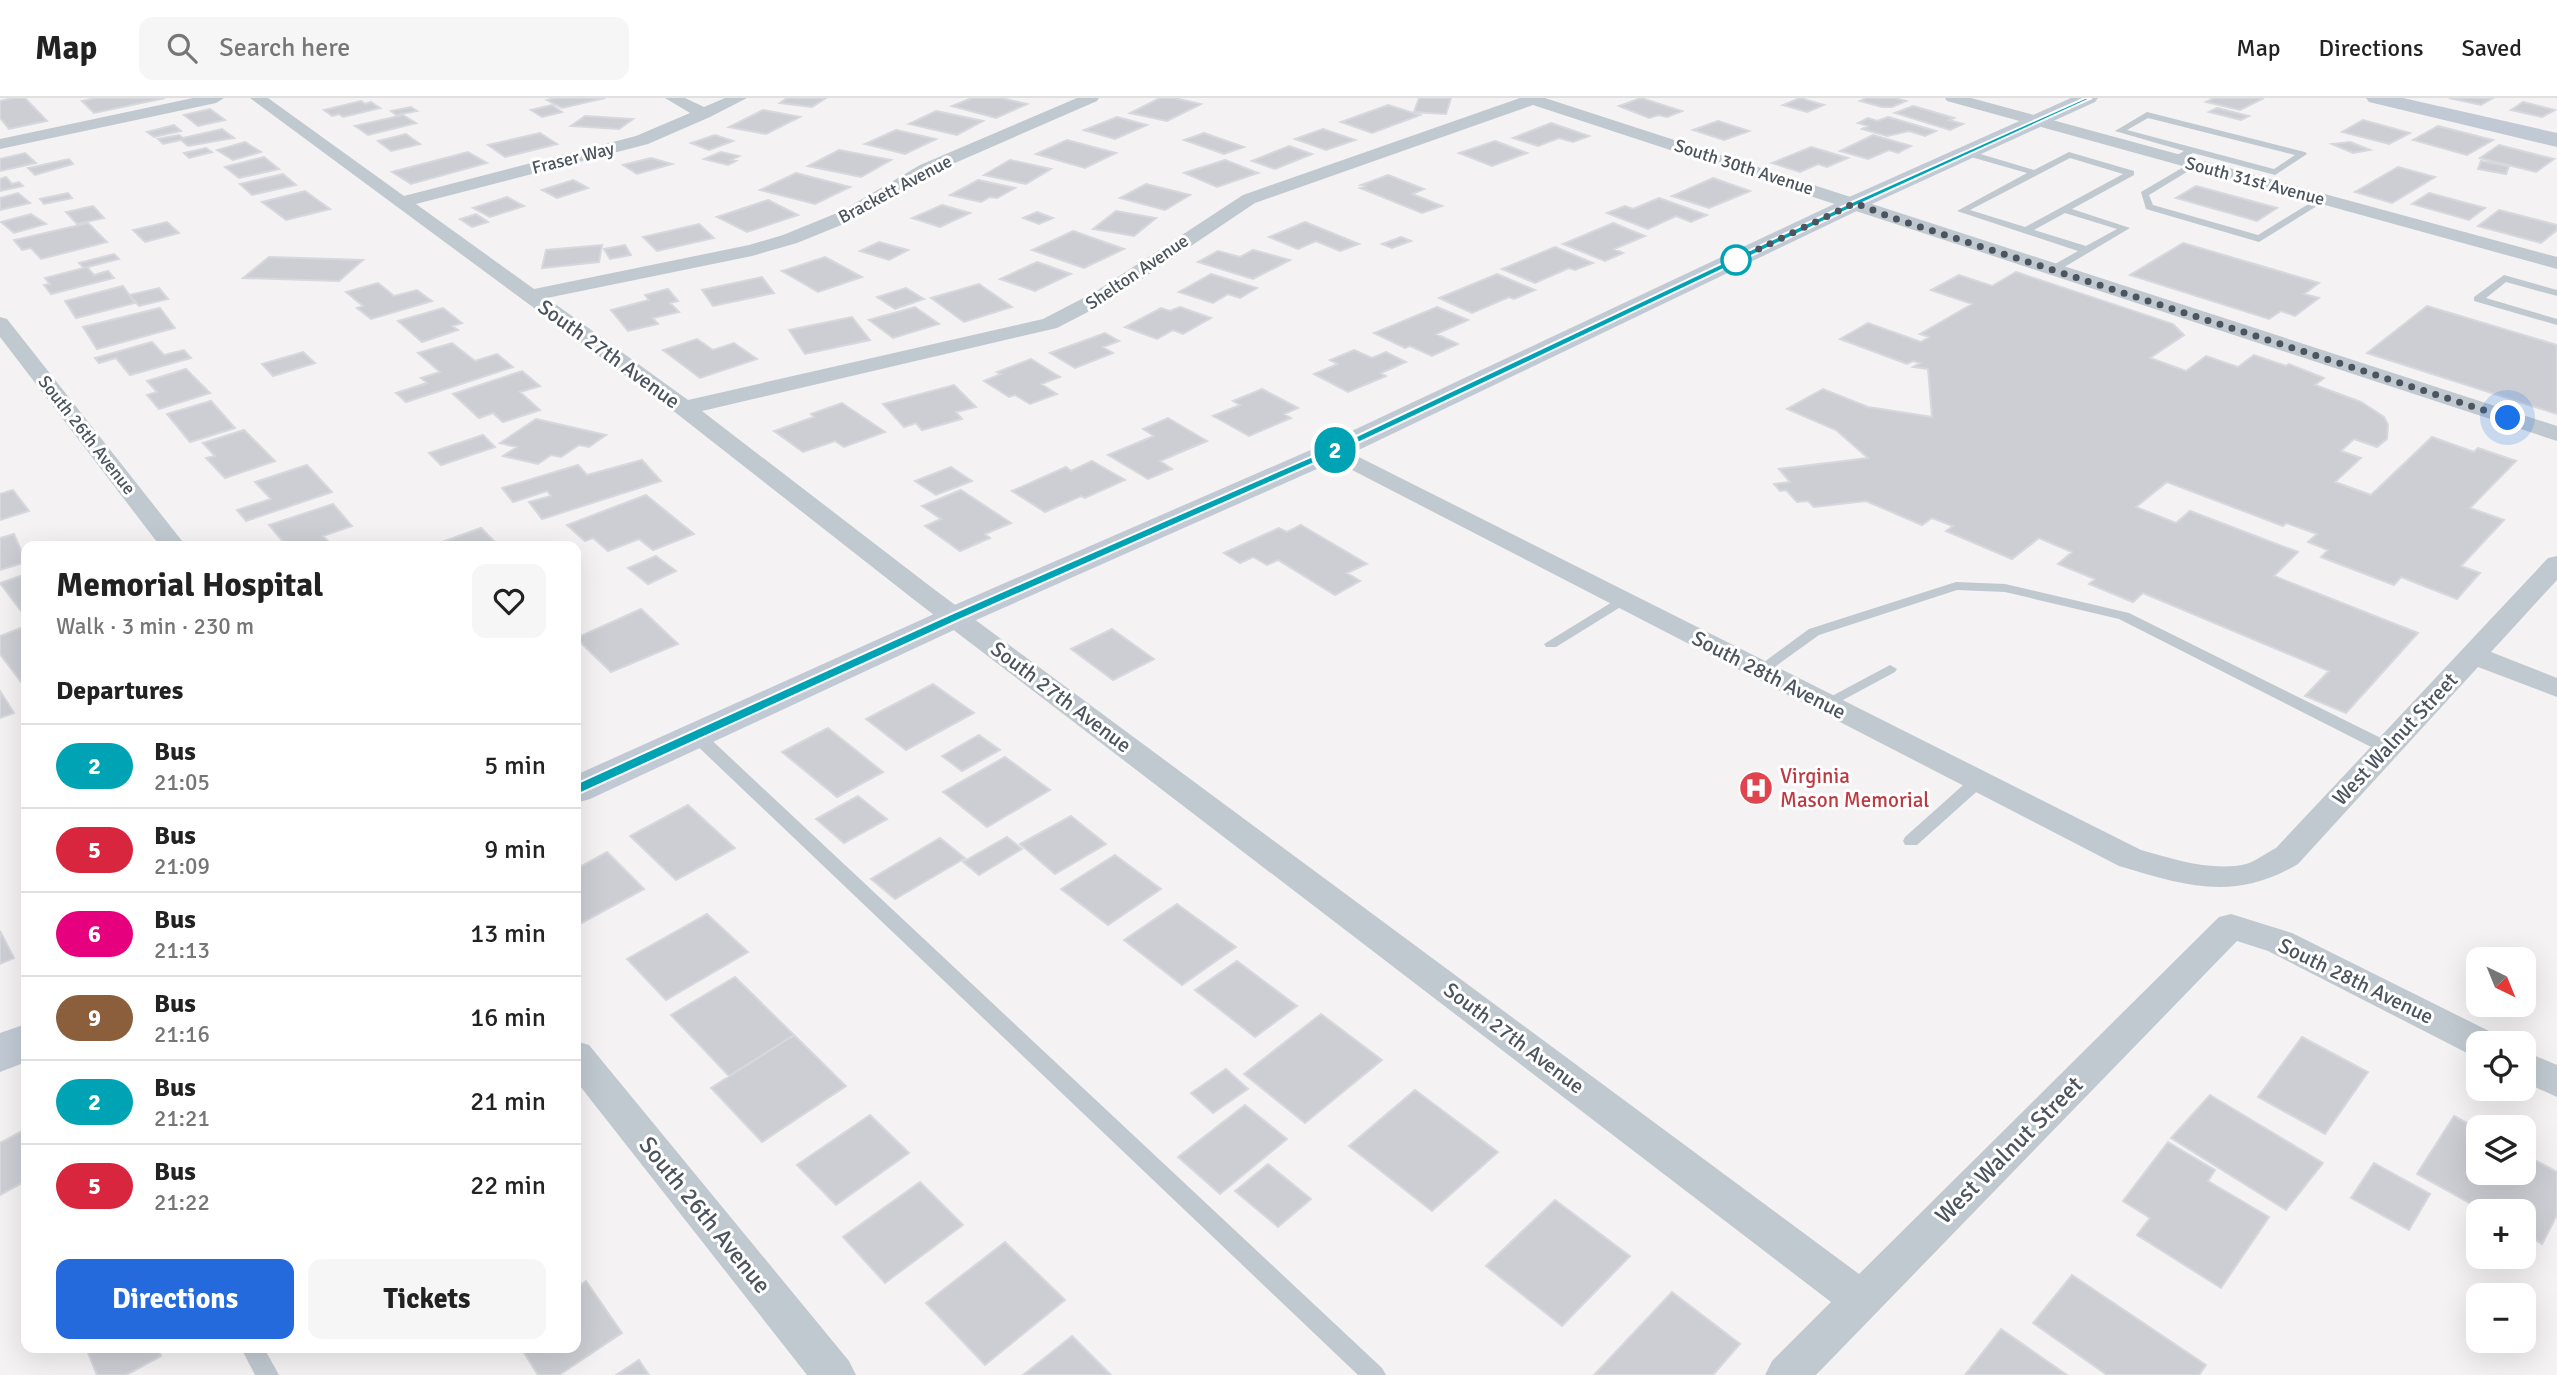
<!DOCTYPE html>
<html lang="en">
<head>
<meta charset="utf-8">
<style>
	:root { --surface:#fff; --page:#f6f6f6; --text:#222; --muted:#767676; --line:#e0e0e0; --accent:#246adc }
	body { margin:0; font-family:Signika,sans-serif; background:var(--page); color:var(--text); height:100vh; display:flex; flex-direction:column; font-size:26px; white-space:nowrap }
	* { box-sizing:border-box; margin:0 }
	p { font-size:23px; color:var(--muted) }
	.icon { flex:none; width:38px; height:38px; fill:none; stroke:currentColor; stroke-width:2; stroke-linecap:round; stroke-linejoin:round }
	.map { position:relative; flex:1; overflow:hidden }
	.drawer { position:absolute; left:21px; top:443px; width:560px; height:812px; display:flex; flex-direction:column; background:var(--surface); border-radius:14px; box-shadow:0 7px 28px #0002 }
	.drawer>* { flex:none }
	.badge { padding:0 14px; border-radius:23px; font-size:24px; line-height:46px }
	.needle { width:46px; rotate:137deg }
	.buttons { position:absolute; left:2466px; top:849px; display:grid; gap:14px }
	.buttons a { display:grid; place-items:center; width:70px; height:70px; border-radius:14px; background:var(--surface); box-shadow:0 7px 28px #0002; font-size:35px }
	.you { position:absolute; width:35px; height:35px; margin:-18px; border:5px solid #fff; border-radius:50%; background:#1a73e8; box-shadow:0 0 0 10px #1a73e833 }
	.map>.badge { position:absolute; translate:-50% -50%; box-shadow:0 0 0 4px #fff }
	h2 { padding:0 35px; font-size:26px; line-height:63px }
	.round { display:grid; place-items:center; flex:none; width:74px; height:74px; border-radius:14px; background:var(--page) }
	.summary { display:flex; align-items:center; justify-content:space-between; height:119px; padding:0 35px }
	h1 { font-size:33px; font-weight:700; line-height:52px }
	.button { display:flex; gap:14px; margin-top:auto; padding:14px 35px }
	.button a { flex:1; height:80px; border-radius:14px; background:var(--accent); color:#fff; font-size:28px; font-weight:700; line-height:80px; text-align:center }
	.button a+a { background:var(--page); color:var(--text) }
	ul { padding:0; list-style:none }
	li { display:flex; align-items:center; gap:21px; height:84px; padding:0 35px; border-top:2px solid var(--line) }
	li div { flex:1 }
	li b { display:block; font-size:26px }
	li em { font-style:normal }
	li .badge { min-width:77px; font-weight:700; text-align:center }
	header { display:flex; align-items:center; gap:42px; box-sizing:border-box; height:98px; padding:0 35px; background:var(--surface); border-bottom:2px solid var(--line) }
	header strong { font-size:33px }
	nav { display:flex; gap:38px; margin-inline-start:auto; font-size:24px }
	.search { width:490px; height:63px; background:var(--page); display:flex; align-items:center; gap:18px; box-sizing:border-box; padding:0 24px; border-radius:14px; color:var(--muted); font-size:26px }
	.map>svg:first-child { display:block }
</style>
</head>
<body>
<header>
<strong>Map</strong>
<div class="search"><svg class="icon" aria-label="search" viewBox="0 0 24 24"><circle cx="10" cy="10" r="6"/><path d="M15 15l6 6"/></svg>Search here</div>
<nav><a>Map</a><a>Directions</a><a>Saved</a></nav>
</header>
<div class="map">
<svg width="2557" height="1277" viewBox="0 0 2557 1277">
	<rect width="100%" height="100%" fill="#f4f2f2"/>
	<path fill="#cdced4" stroke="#d7d8dd" stroke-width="2" d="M13,0H25L47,23L9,31L0,20V3Z
		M96,0H165L94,15L82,3Z
		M555,0H605L562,10L547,2Z
		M787,0H826L812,9L780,5Z
		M972,0H1001L1027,6L996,20L952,8Z
		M1160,0H1174L1201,6L1167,23L1130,15Z
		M1419,0H1451L1446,16L1414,14Z
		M1641,0L1682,13L1667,19L1659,17L1649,20L1619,8Z
		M1800,0L1824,7L1807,14L1783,7Z
		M1866,0H1895L1906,3L1892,9H1882L1860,3Z
		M2214,0H2264L2240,12L2206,4Z
		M2449,0H2493L2481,7Z
		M361,3L365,6L371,4L380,10L343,19L339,16L332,18L324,12Z
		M2523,4L2555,12L2542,19L2511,12Z
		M552,7L562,14L542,19L531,12Z
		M1388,7L1420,17L1372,35L1341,24Z
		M1913,8L1954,20L1949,22L1963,26L1950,32L1895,15Z
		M411,9L417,13L396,17L391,13Z
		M2217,10L2249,18L2241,22L2209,14Z
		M210,11L225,22L198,28L184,17Z
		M763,12L800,19L766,36L729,29Z
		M936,13L983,23L957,37L909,26Z
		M403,17L416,25L368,37L355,28Z
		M585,18L633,21L619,31L571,28Z
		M1117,19L1147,27L1115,41L1084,32Z
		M1888,19L1936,33L1925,38L1909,33L1887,38L1862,31L1868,28L1858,25L1868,20L1877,23Z
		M2363,22L2410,35L2389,46L2342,34Z
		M1718,23L1749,33L1724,42L1693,32Z
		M1551,25L1589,38L1573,44L1559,40L1538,48L1513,40Z
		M174,27L181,33L154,39L147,34Z
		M2438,28L2493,42L2467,57L2413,42Z
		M222,31L234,40L188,48L181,42L163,46L158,41L179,37L183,40Z
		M1323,31L1355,42L1326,52L1295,41Z
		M896,32L936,41L905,56L865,46Z
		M540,35L557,46L505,59L488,47Z
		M1204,35L1244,49L1224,56L1184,42Z
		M406,36L420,46L391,53L378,43Z
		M715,37L733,43L709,52L691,45Z
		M1873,37L1911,48L1898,55L1889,52L1868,61L1840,53Z
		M1067,42L1116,55L1085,70L1036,56Z
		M1495,43L1527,55L1492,68L1459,55Z
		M245,44L261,54L233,62L217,52Z
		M2350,44L2370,52L2353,55L2332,46Z
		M2499,47L2554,61L2536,74L2480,60Z
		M1289,48L1312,56L1275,71L1252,63Z
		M1811,49L1848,60L1827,69L1818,66L1800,74L1772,65Z
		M206,50L212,54L189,60L184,55Z
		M839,52L891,62L861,79L808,68Z
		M468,54L487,65L411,86L392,74Z
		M721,54L739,58L731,62L736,63L728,67L704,61Z
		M25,55L36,65L0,73V61Z
		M264,59L279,71L239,80L225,69Z
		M651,60L672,66L637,76L623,67Z
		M69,61L73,66L35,77L28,70Z
		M1010,62L1051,71L1026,86L984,77Z
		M1225,62L1258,75L1217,89L1184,75Z
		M2481,63L2509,68L2506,76L2478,71Z
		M2398,69L2435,79L2392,105L2355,94Z
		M796,75L850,89L815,106L760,92Z
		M283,76L296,87L252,97L240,86Z
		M1388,77L1424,91L1412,96L1442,108L1422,115L1360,90L1365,88L1361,87Z
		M6,79L12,86L19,84L23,88L0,93V81Z
		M1713,80L1750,93L1709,110L1672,98Z
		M573,82L588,90L557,100L542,92Z
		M978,82L1015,90L997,100L990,99L981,104L950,97Z
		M1146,86L1190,97L1165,112L1120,100Z
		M2196,88L2277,110L2257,123L2176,100Z
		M305,93L330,111L286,122L262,104Z
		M18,95L30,105L0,112V100Z
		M68,95L72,100L44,106L40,101Z
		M2429,95L2485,110L2469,122L2412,106Z
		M507,99L524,108L490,119L473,110Z
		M1659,100L1707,117L1691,124L1676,118L1648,131L1607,115L1625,108L1633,111Z
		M768,102L798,117L747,134L717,119Z
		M942,107L970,115L940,129L912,120Z
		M93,108L104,120L77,126L66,114Z
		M2499,112L2557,127V132L2541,145L2478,128Z
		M1116,113L1156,120L1134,138L1093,131Z
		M1037,114L1053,120L1039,126L1023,120Z
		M31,116L46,126L14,135L1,124Z
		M476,116L488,124L472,129L460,121Z
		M167,124L179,135L145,144L133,132Z
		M1305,124L1359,146L1340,153L1316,143L1298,151L1269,139Z
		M88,125L107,144L41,161L31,150L22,152L14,142Z
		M1613,125L1645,138L1614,151L1623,155L1605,163L1563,146Z
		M699,126L714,140L657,153L643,139Z
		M1073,133L1124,151L1084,170L1032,152Z
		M1401,139L1411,143L1392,150L1382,146Z
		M879,144L908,152L889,162L860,153Z
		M2183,145L2319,185L2304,196L2319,200L2295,218L2281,213L2269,221L2130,177Z
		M602,147L599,164L542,170L546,152Z
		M625,147L631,157L610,161L604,151Z
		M1555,149L1593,165L1575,172L1569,170L1535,185L1502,171Z
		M1253,152L1290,162L1253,181L1198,164L1218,153L1240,159Z
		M114,156L119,161L84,170L79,165Z
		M269,159L363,162L339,183L243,180Z
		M825,159L862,179L818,194L782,173Z
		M1037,164L1071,176L1035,193L1000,181Z
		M87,169L94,177L108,173L114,180L51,196L44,187L50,186L45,180Z
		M2016,174L2173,226L2184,237L2150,260L2186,273L2206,258L2238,269L2254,257L2286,268L2289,266L2324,280L2315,287L2361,304L2372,311L2384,319L2388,327L2387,341L2377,349L2354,341L2341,353L2361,360L2335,384L2371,397L2432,339L2474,354L2478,350L2516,363L2470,410L2504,422L2461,468L2480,475L2457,501L2401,479L2394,487L2321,459L2328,452L2308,444L2317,436L2286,425L2283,428L2167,384L2136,409L2176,425L2190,413L2298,454L2274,478L2418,535L2346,615L2305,598L2329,573L2143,495L2133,504L2089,486L2095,481L2058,466L2072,454L2039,440L2012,461L1946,433L1953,428L1932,420L1922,427L1866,403L1814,409L1808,403L1797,404L1786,392L1780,393L1774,386L1790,384L1779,371L1868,360L1836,332L1787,311L1823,291L1868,309L1932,319L1928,271L1913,269L1920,265L1913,263L1907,266L1840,241L1868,225L1921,244L1929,239L1920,236L1972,206L1931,192L1959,177L1992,188Z
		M1211,176L1257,190L1240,200L1228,196L1213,205L1179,194Z
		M1497,176L1535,192L1514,201L1509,199L1472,215L1439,200Z
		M762,179L774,195L713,208L702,192Z
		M378,185L394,198L417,192L432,203L371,221L357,210L363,208L346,194Z
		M979,186L1012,209L964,224L931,200Z
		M123,188L135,205L76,220L65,203Z
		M159,190L168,201L139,208L129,197Z
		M906,190L924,201L895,211L877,199Z
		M668,191L678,203L670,205L679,214L653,220L658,226L628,233L611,212L649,202L645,197Z
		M2427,208L2557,247V316L2367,255Z
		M915,209L939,226L893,240L869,222Z
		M1180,209L1211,220L1183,236L1173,232L1157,241L1125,229L1161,210L1170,213Z
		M1437,209L1468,222L1436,236L1458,246L1432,258L1410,248L1405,250L1374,235Z
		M160,210L175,230L97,251L83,229Z
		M443,210L462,225L452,228L458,232L422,244L398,223Z
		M852,219L870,242L805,256L789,232Z
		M1105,235L1119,243L1103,249L1113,255L1075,270L1050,255Z
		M697,241L713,252L734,245L757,261L700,280L663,252Z
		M152,244L164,257L184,252L191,260L130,277L116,260L99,265L95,260Z
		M452,245L475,263L497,256L513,269L406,304L396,295L427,285L421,280L440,274L418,255Z
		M1354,252L1372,260L1386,254L1406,264L1381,275L1386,278L1348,294L1314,276L1338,266L1330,262Z
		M303,254L315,265L273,278L262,266Z
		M1031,261L1060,279L1041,286L1057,296L1030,306L1015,297L1009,299L984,283L1001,276L997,274Z
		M186,271L210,295L159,311L147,297L157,294L147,283Z
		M522,273L540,288L520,294L540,312L503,324L493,315L479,320L453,296Z
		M954,287L976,309L956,314L962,321L922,332L916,325L904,329L883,306Z
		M1262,291L1298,310L1284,316L1291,320L1249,338L1213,318L1240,307L1233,303Z
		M211,303L235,330L190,344L167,316Z
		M842,305L885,334L844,349L835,343L803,354L774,333L814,319L811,316Z
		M1168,320L1207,343L1160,363L1172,371L1148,381L1108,357L1154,338L1143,331Z
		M536,321L606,337L589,349L579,347L561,359L551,357L538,366L503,358L517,349L500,345Z
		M244,332L275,363L225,380L206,360L215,358L203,345Z
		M483,337L495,349L441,367L429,355Z
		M642,362L661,383L542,421L529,404L551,398L547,393L513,404L502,390L578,367L587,377Z
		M1092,363L1125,382L1085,400L1081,398L1045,414L1012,393L1066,369L1071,373Z
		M307,367L332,394L246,423L237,412L271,401L255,384Z
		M951,369L972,383L936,397L915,383Z
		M13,392L29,413L0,422V396Z
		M961,392L1011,425L985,436L990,440L960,453L925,428L941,421L922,408Z
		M646,397L694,436L653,452L639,441L608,453L593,440L585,443L567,427Z
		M333,406L352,428L323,438L330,445L322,448H281L285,446L269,427Z
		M1301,427L1367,466L1347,475L1360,483L1335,497L1278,462L1267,467L1253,459L1240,465L1224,455L1279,430L1287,434Z
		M481,430L498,447L431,448Z
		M14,436L26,464L0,472V440Z
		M656,458L676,473L648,486L628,470Z
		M26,476V516L24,517L0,485Z
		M641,511L678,546L611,574L576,540Z
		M26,528V582L21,584L0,556V538Z
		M1112,531L1154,561L1113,582L1071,551Z
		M933,586L974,615L906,652L866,621Z
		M0,593L14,615L0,620Z
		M828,630L883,674L837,699L782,654Z
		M979,637L1000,652L962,673L942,658Z
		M1005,659L1050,692L987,729L943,694Z
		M858,698L887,721L844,745L816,721Z
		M688,707L735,750L676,782L630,738Z
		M1071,718L1106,746L1055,776L1020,746Z
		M1007,739L1022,751L979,777L963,764Z
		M940,740L965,760L895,801L871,781Z
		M607,754L644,791L576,828V771Z
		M1115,757L1161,791L1108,827L1061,791Z
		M1177,806L1236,849L1182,887L1124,842Z
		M707,816L748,854L666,902L627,861Z
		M0,833L14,860L0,866Z
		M1237,863L1297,908L1255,939L1195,892Z
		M735,879L794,937L729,978L671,917Z
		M1321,916L1382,962L1305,1025L1244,976Z
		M794,937L846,988L762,1044L711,990Z
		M2302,939L2368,974L2325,1036L2258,999Z
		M1226,971L1248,991L1213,1015L1191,995Z
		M1415,992L1498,1054L1432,1113L1349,1048Z
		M2210,997L2323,1065L2286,1112L2171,1040Z
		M1245,1007L1287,1041L1220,1096L1178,1059Z
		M870,1017L909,1055L836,1107L797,1067Z
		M2454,1018L2478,1031V1074H2524V1056L2557,1074V1117L2542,1146L2524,1135V1113H2484L2417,1076Z
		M26,1031V1083L0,1097V1045Z
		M2168,1044L2215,1072L2208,1083L2269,1119L2221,1190L2137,1137L2150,1120L2123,1103Z
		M2374,1065L2430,1096L2409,1132L2351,1100Z
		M1268,1066L1311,1101L1278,1129L1235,1093Z
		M920,1084L963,1127L885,1185L843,1139Z
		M1555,1102L1630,1158L1562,1228L1486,1168Z
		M1005,1144L1065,1202L985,1267L926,1205Z
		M2072,1177L2206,1267L2199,1277H2107L2033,1225Z
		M586,1183L622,1235L559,1277H538L521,1250H576V1190Z
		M1672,1194L1740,1246L1713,1277H1594Z
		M2001,1231L2067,1277H1965Z
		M1072,1238L1111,1277H1023Z
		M97,1250H157L161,1258L126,1277H97L88,1255Z
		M639,1262L649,1277H616Z"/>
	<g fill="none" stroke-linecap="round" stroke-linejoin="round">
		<path fill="#c1c9d0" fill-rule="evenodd" d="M2147,14L2305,54L2307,56L2275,77L2193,55L2180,63H2174V59L2184,53L2115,33ZM2148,20L2295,57L2274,71L2127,32Z
			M1967,52L2034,72L2069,54L2134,73V77L2072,111L2130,130L2056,174H2048V170L2078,153L1957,113L2027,75L1964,57V53ZM2070,60L2123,76L2025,129L1970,112ZM2065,115L2117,131L2086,148L2034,132Z
			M2192,64L2200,66L2149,97L2153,107L2258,137L2320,99L2328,101L2259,144L2146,111L2141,94Z
			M2504,177L2557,192V198L2506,184L2486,200L2557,221V227L2474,203V199Z
			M1956,484L2005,486L2129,515L2393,646L2395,650L2393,654H2381L2119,521L2005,494L1957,492L1819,537L1765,576L1760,578L1752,573L1809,531Z
			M1622,498L1629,502L1627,505L1556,549H1546L1544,546Z
			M1890,567L1897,571L1895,574L1830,609H1820L1817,606Z
			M697,633L703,634L1382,1270L1386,1277H1358L691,642L689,638Z
			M1977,679L1985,684L1983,688L1917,747H1905L1903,743L1905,739L1971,680Z
			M241,1250H264L279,1277H255Z"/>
		<path fill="#c1c9d0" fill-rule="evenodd" d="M193,0H224L216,5L0,51V41Z
			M250,0H268L404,98L636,38L690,15L665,0H685L704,9L725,0H747L710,19L648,46L416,106L534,191L749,147L783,137L842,113L920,67L1077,0H1099L1097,3L932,75L856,121L797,145L752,158L547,200L688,302L1043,221L1095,194L1243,97L1520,0H1545L2557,328V343L1533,7L1255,105L1109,203L1057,230L702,313L935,492L1859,1176L2219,819L2231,816L2292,835L2493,935L2498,945H2478V958L2467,955L2268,853L2237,843L1816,1277H1765L1772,1263L1831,1204L917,504L676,315Z
			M1945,0H1971L2557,159V171L1947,3Z
			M0,219L7,221L186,448H160L0,239Z
			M1333,346L2141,752C2173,761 2213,774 2246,766C2256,763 2266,755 2276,750L2548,460L2557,458V482L2491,554L2557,580V599L2478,569L2298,766C2234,804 2186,788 2119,768L1325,358L1321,353L1325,348Z
			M576,943L589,947L849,1263L856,1277H807L576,983Z
			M2524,953L2557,967V999L2524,984Z"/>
		<path fill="#c1c9d4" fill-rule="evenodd" d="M2071,0H2098L2095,4L1863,110L1344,359L967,526L590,701L576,705V677L943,512L1322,347L1847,100Z
			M2366,0H2403L2557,35V49L2369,4Z
			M26,926V964L0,974V935Z"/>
	</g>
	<path fill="#00a3b4" stroke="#fff" stroke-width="2" d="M2085,0H2092L1858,107L1337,355L959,522L581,695H571L569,692L571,688L951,516L1329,351L1852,104Z"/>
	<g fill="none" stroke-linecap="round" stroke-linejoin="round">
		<path stroke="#4b545f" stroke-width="7" stroke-dasharray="0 12.6" d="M1736,162L1855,105L1893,120L2508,320"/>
	</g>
	<defs>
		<g id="hospital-disc" transform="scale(1.75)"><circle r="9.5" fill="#e0444e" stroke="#fff"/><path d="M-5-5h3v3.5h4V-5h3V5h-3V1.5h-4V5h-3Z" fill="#fff"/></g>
	</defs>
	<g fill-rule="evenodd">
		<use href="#hospital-disc" x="1756" y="690"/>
	</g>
	<circle fill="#fff" stroke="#00a3b4" stroke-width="3.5" cx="1736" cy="162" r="14"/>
	<g text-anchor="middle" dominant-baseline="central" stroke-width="6" stroke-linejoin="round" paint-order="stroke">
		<g font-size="18" fill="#4b545f" stroke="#fff">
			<text transform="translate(573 60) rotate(-14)">Fraser Way</text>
			<text transform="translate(1744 69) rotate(18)">South 30th Avenue</text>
			<text transform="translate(2255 83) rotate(15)">South 31st Avenue</text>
			<text transform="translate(895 91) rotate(-28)">Brackett Avenue</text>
			<text transform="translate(1137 174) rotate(-34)">Shelton Avenue</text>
			<text transform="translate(87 337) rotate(52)">South 26th Avenue</text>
		</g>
		<g font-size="21" fill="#4b545f" stroke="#fff">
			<text transform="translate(609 256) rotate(36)">South 27th Avenue</text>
			<text transform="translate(1769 577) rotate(27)">South 28th Avenue</text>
			<text transform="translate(1061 599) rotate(37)">South 27th Avenue</text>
			<text transform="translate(2395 641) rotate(-47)">West Walnut Street</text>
			<text transform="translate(2356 883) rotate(26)">South 28th Avenue</text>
			<text transform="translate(1514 940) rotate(37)">South 27th Avenue</text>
		</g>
		<g font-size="21" fill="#be3a42" stroke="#fff" text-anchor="start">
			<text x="1780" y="678">Virginia<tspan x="1780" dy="24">Mason Memorial</tspan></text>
		</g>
		<g font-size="24" fill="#4b545f" stroke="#fff">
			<text transform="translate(2009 1052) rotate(-45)">West Walnut Street</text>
			<text transform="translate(705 1117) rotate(51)">South 26th Avenue</text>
		</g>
	</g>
</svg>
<div class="buttons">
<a><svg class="needle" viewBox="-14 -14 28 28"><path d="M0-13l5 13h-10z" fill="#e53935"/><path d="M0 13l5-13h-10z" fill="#767676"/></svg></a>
<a><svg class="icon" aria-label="locate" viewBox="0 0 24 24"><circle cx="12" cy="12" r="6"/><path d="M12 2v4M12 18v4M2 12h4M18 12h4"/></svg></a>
<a><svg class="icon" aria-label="layers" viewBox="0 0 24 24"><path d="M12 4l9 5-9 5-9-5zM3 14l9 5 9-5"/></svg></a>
<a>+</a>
<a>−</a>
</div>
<div class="you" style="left:2508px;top:320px"></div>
<b class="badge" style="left:1335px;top:352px;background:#00a3b4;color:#fff">2</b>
<section class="drawer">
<div class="summary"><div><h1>Memorial Hospital</h1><p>Walk · 3 min · 230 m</p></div><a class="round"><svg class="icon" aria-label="heart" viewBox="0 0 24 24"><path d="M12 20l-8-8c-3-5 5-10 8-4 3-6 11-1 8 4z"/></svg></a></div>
<h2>Departures</h2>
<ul>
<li><span class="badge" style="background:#00a3b4;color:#fff">2</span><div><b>Bus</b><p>21:05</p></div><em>5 min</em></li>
<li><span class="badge" style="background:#d7263d;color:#fff">5</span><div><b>Bus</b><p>21:09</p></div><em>9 min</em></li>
<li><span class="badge" style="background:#e6007e;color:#fff">6</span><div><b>Bus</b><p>21:13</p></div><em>13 min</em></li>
<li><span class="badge" style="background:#8b5e3c;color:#fff">9</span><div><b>Bus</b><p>21:16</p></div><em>16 min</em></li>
<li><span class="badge" style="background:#00a3b4;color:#fff">2</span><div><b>Bus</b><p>21:21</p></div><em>21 min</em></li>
<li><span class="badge" style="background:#d7263d;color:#fff">5</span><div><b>Bus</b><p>21:22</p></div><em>22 min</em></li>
</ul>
<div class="button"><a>Directions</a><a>Tickets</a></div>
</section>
</div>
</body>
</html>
